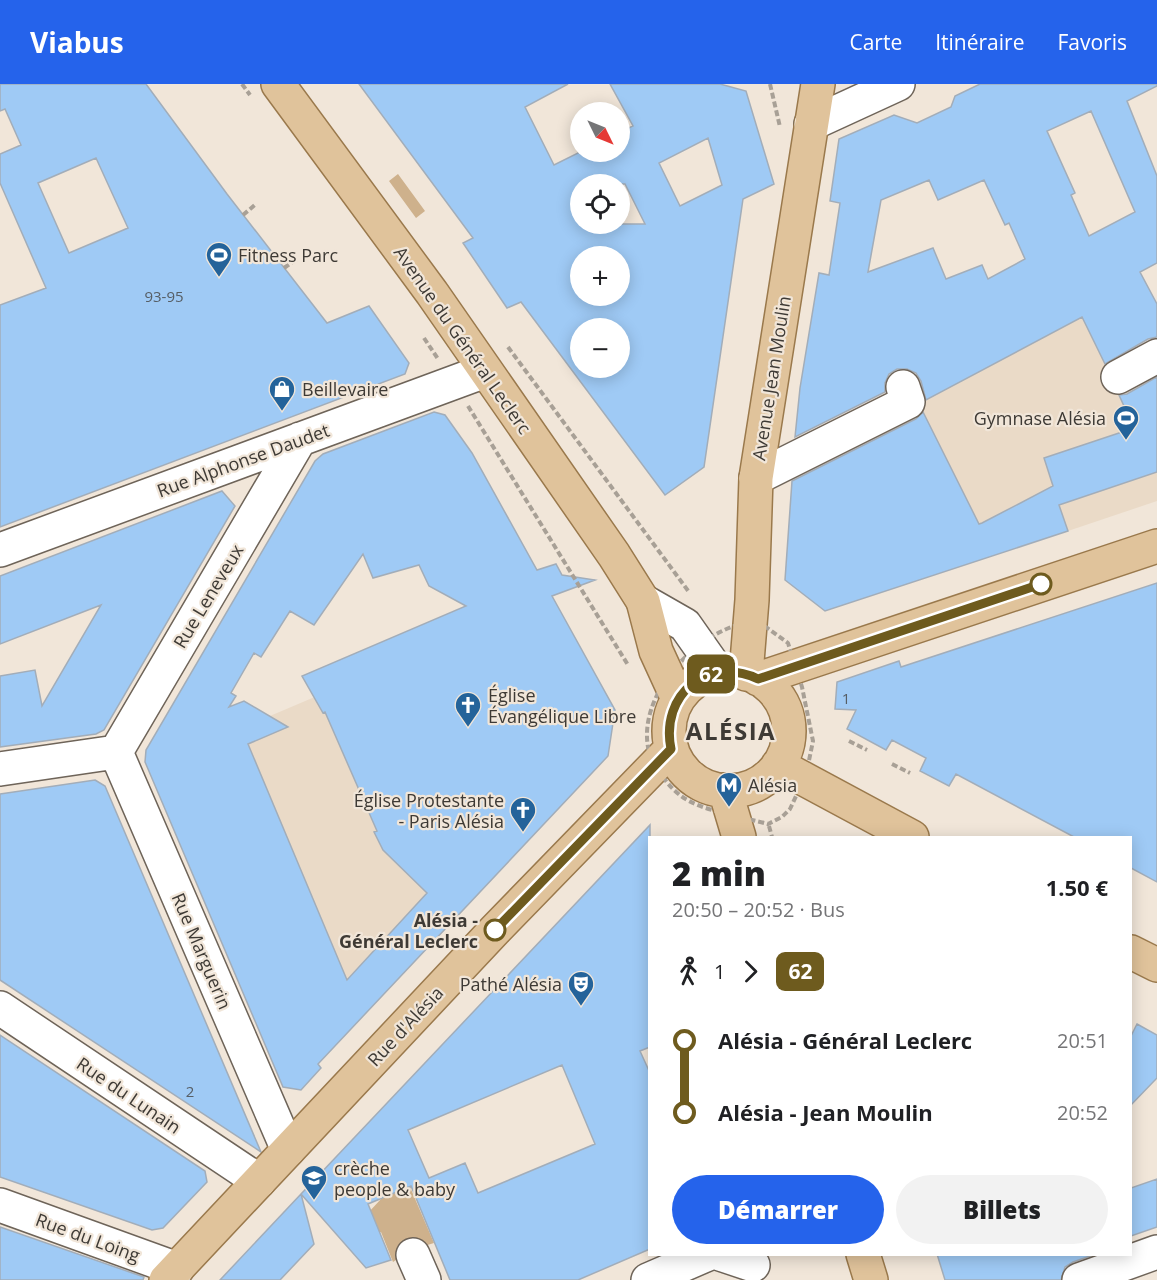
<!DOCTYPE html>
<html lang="fr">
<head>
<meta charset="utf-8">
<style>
	:root { --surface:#fff; --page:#f2f2f2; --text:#202124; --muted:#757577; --accent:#2563eb }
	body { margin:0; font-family:"Open Sans",sans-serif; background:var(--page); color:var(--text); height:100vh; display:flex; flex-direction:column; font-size:22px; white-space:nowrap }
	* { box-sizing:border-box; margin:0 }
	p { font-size:20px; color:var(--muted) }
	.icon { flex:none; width:33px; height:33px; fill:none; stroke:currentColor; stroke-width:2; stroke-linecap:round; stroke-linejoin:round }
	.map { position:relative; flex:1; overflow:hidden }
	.side { position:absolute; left:648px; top:752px; width:484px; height:420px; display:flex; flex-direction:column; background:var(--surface); border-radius:0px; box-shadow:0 3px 15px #0003 }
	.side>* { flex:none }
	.badge { padding:0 12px; border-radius:9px; font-size:21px; line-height:39px }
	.needle { width:39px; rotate:133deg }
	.controls { position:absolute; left:570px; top:18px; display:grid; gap:12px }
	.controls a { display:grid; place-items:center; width:60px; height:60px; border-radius:50%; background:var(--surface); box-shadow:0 3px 15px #0003; font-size:30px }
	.map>.badge { position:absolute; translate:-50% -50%; box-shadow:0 0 0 3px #fff }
	.legs { display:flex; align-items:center; gap:9px; height:66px; padding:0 24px; font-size:20px }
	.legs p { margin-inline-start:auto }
	.head { display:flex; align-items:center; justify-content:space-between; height:102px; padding:0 24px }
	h1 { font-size:33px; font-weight:800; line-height:45px }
	.primary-button { display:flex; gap:12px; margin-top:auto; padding:12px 24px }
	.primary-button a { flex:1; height:69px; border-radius:36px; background:var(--accent); color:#fff; font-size:24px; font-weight:800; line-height:69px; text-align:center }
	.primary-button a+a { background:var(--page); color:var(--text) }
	ul { padding:0 24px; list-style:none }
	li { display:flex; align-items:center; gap:21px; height:72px; font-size:22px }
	li i { display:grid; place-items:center; width:9px; height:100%; margin:0 8px; background:currentColor }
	li i::after { content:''; width:15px; height:15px; margin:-8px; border:4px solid; border-radius:50%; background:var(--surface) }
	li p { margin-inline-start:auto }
	li:first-child i { background:linear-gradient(#0000 50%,currentColor 0) }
	li:last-child i { background:linear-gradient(currentColor 50%,#0000 0) }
	header { display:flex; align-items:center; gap:36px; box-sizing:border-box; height:84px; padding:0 30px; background:var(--accent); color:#fff }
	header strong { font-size:28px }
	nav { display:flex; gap:33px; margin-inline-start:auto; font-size:21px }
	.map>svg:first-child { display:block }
</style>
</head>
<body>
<header>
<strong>Viabus</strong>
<nav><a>Carte</a><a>Itinéraire</a><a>Favoris</a></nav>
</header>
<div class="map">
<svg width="1157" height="1196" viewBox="0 0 1157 1196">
	<rect width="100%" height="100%" fill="#f1e6d9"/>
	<path fill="#eadac7" d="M1082,233L1118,307L1142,295L1157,323V417L1068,447L1059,421L991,472L916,428L874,343Z
		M350,598L459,790L480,809L337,960L223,652Z"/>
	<path fill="#ceb18c" d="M398,90L425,127L416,134L389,97Z
		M410,1103L434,1159L411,1166L393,1178L381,1148L372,1151L368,1129L381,1115Z"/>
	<path fill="#9fcaf5" stroke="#a2adb9" stroke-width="1.5" fill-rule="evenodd" d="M0,0H146L227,110L327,239L369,222L409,279L405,290L0,443V221L46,204L0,99V70L21,61L5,25L0,27ZM96,74L128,144L69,169L38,99Z
		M359,0H568L525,23L554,81L580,68H620V48L633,42L610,0H720L746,7L774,100L743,115L704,383L665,411L521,218L507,224L463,159L473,154ZM708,54L722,101L680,122L659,79ZM580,100H625L645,140H580ZM580,172H620V212H580ZM580,244H620V284H580Z
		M980,0H1157V2L1127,17L1157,92V179L1140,188L1157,220V253L1148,255L1105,280L1082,233L926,316L921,297L916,289L907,285H897L889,290L885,299V308L795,353L800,304L819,189L829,191L840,119L830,117L839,55L894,31L917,39L951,23L955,12ZM1091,27L1135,128L1089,152L1071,111L1075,109L1047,47ZM929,96L938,116L984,96L1005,141L1009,139L1025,175L988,195L982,181L946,195L933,164L868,188L881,116Z
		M1157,293V388L1059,421L1068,447L825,527L785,496L792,397L916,335L923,328L979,440L982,439L1053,402L1044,374L1134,344L1119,311L1127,310Z
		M434,328L445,331L472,369L537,486L556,480L562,491L595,496L552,512L615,626L608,672L318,980L321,984L301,1006L283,1003L145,678L146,666L315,377L323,370ZM363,470L373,494L419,481L429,502L466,522L302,592L323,629L325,628L377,747L374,748L383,766L427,809L347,896L248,660L288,643L244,617L229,623L236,612L231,609L254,569L261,573L290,527L314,541Z
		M222,407L235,422L104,646L96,650L0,663V592L35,586L42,622L101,521L0,560V492Z
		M1157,499V798L1131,784V753H1074L956,690L949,702L920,687L926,674L892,656L886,666L847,645L856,626L835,625L837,598L899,577L901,583Z
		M95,696L105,702L261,1068L0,896V710Z
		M650,741V963L640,967L650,989V1165L578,1196H450L411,1102L368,1120L391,1176L366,1184L301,1110ZM562,981L595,1060L478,1109L465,1079L429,1094L408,1046Z
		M1137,940L1157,951V994L1131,1021V952Z
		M0,951L205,1087L207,1098L163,1144L152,1146L0,1093Z
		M1157,1095V1143L1131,1152V1104Z
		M301,1110L314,1160L280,1196H220Z
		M0,1143L144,1193L143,1196H0Z
		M937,1170H1096L1073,1178L1065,1183L1061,1196H945Z"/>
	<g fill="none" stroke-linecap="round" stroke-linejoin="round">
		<g stroke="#6e6459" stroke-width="36">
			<path id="minor" d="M811,40L898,0
				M1118,293L1157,272
				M756,394L908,318L903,303
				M0,466L485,287
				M643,517L685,541L718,588
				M116,668L288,1066
				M116,668L300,355
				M0,685L116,668
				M0,924L259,1097
				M0,1121L177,1185
				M720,1170L753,1181
				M413,1171L424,1196
				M648,1196L708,1170
				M1079,1196L1157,1168"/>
		</g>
		<g stroke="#9a794c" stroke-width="36">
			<path id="major" d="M278,0L432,209L614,471L643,517L656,567L678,615
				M669 647a60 60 0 1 1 120 0a60 60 0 1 1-120 0Z
				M746,590L752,516L756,394L818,0
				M758,595L1157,462
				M778,681L912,753
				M725,706L739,753
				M1131,868L1157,881
				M863,1170L871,1196
				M166,1196L495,846L671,665"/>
		</g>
		<path stroke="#a8a096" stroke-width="4" stroke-dasharray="6 3" stroke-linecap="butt" d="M242,0L250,11
			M770,0L780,43
			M243,131L256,120
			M284,184L298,174
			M424,254L438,275
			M508,263L689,508
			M468,322L628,581
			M737,541L766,543L788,559L802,603L813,657L806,691L790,725L782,733L768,740C743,733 701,727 681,712C672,705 665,697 660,688C655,680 649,671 648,663C639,612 690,556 737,541Z
			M849,657L867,666
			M892,680L910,689
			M769,742L772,753"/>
		<use href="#minor" stroke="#fff" stroke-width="33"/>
		<use href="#major" stroke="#e0c39b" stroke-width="33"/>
	</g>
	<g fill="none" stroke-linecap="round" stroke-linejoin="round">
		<g stroke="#fff" stroke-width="14">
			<path id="line-1" d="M495,846L671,665C660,611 707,571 758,595L1041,500"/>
		</g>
		<use href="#line-1" stroke="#6e5b1e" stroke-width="9"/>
	</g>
	<defs>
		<g id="stadium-pin" transform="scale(1.35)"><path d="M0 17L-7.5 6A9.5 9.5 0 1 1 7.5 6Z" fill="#24639a" stroke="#f1e6d9"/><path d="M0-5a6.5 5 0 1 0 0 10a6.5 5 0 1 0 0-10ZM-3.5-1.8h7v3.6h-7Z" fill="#fff"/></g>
		<g id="shop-pin" transform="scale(1.35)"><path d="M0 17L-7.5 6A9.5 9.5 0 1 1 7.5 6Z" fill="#24639a" stroke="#f1e6d9"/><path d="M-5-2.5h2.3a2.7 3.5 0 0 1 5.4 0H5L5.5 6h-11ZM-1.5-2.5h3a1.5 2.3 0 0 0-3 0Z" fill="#fff"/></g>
		<g id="church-pin" transform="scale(1.35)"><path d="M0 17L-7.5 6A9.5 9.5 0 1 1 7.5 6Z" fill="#24639a" stroke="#f1e6d9"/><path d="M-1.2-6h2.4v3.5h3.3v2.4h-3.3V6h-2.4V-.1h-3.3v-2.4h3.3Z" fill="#fff"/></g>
		<g id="metro-pin" transform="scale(1.35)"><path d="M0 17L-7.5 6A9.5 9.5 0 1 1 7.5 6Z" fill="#24639a" stroke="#f1e6d9"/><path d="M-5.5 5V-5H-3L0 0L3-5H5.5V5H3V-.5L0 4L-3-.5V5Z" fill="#fff"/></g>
		<g id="theatre-pin" transform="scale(1.35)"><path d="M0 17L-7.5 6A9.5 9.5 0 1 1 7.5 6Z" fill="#24639a" stroke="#f1e6d9"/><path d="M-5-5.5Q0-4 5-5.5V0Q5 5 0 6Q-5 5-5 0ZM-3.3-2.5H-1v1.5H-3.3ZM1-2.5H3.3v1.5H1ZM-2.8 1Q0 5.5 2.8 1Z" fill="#fff"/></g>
		<g id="school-pin" transform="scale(1.35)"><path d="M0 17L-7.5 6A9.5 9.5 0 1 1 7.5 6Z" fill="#24639a" stroke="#f1e6d9"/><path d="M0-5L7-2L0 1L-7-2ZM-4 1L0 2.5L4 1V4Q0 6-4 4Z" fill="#fff"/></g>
	</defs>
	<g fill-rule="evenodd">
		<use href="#stadium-pin" x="219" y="171"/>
		<use href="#shop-pin" x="282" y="305"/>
		<use href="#stadium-pin" x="1126" y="334"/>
		<use href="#church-pin" x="468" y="621"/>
		<use href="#metro-pin" x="729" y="701"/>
		<use href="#church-pin" x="523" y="726"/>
		<use href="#theatre-pin" x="581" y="900"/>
		<use href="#school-pin" x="314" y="1094"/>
	</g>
	<g fill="#fff" stroke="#6e5b1e" stroke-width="3">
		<circle cx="1041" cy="500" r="10"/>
		<circle cx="495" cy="846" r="10"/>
	</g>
	<g text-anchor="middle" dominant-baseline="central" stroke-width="4.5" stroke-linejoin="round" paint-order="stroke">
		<g font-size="15" fill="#565e65">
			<text x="164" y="212">93-95</text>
			<text x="846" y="614">1</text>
			<text x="190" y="1007">2</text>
		</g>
		<g font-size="18" fill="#3e3a35" stroke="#f1e6d9" text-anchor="start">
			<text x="238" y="171">Fitness Parc</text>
			<text x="302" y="305">Beillevaire</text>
			<text x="1106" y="334" text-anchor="end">Gymnase Alésia</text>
			<text x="488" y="611">Église<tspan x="488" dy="21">Évangélique Libre</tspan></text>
			<text x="748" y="701">Alésia</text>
			<text x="504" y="716" text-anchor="end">Église Protestante<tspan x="504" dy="21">- Paris Alésia</tspan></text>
			<text x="562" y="900" text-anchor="end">Pathé Alésia</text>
			<text x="334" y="1084">crèche<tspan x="334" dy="21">people &amp; baby</tspan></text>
		</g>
		<g font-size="18" fill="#3e3a35" stroke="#f1e6d9">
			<text transform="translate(463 256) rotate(55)">Avenue du Général Leclerc</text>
			<text transform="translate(771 294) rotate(-81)">Avenue Jean Moulin</text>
			<text transform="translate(243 376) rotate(-20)">Rue Alphonse Daudet</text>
			<text transform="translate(208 512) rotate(-59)">Rue Leneveux</text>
			<text transform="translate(202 867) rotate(67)">Rue Marguerin</text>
			<text transform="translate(405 942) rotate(-47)">Rue d'Alésia</text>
			<text transform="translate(129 1011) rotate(34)">Rue du Lunain</text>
			<text transform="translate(88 1153) rotate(20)">Rue du Loing</text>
		</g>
		<g font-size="18" font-weight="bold" fill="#3e3a35" stroke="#f1e6d9" text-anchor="end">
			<text x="478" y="836">Alésia -<tspan x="478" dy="21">Général Leclerc</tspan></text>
		</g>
		<g font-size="24" font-weight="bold" letter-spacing="1.5" fill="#3e3a35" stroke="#f1e6d9">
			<text x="731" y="646">ALÉSIA</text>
		</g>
	</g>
</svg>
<div class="controls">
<a><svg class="needle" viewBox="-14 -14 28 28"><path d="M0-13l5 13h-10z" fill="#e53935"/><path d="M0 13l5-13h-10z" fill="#757577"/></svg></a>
<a><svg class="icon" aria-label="locate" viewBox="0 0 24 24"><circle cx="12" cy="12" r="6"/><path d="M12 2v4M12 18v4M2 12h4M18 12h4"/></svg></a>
<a>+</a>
<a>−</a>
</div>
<b class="badge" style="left:711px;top:590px;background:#6e5b1e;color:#fff">62</b>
<section class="side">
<div class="head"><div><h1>2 min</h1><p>20:50 – 20:52 · Bus</p></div><b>1.50 €</b></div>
<div class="legs"><svg class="icon" aria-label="walk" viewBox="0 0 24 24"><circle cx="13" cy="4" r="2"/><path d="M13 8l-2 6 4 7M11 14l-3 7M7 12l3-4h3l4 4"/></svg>1<svg class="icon" aria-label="forward" viewBox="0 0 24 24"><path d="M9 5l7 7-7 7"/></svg><b class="badge" style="background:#6e5b1e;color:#fff">62</b></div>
<ul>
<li><i style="color:#6e5b1e"></i><b>Alésia - Général Leclerc</b><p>20:51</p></li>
<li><i style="color:#6e5b1e"></i><b>Alésia - Jean Moulin</b><p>20:52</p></li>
</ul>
<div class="primary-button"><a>Démarrer</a><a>Billets</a></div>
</section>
</div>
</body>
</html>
